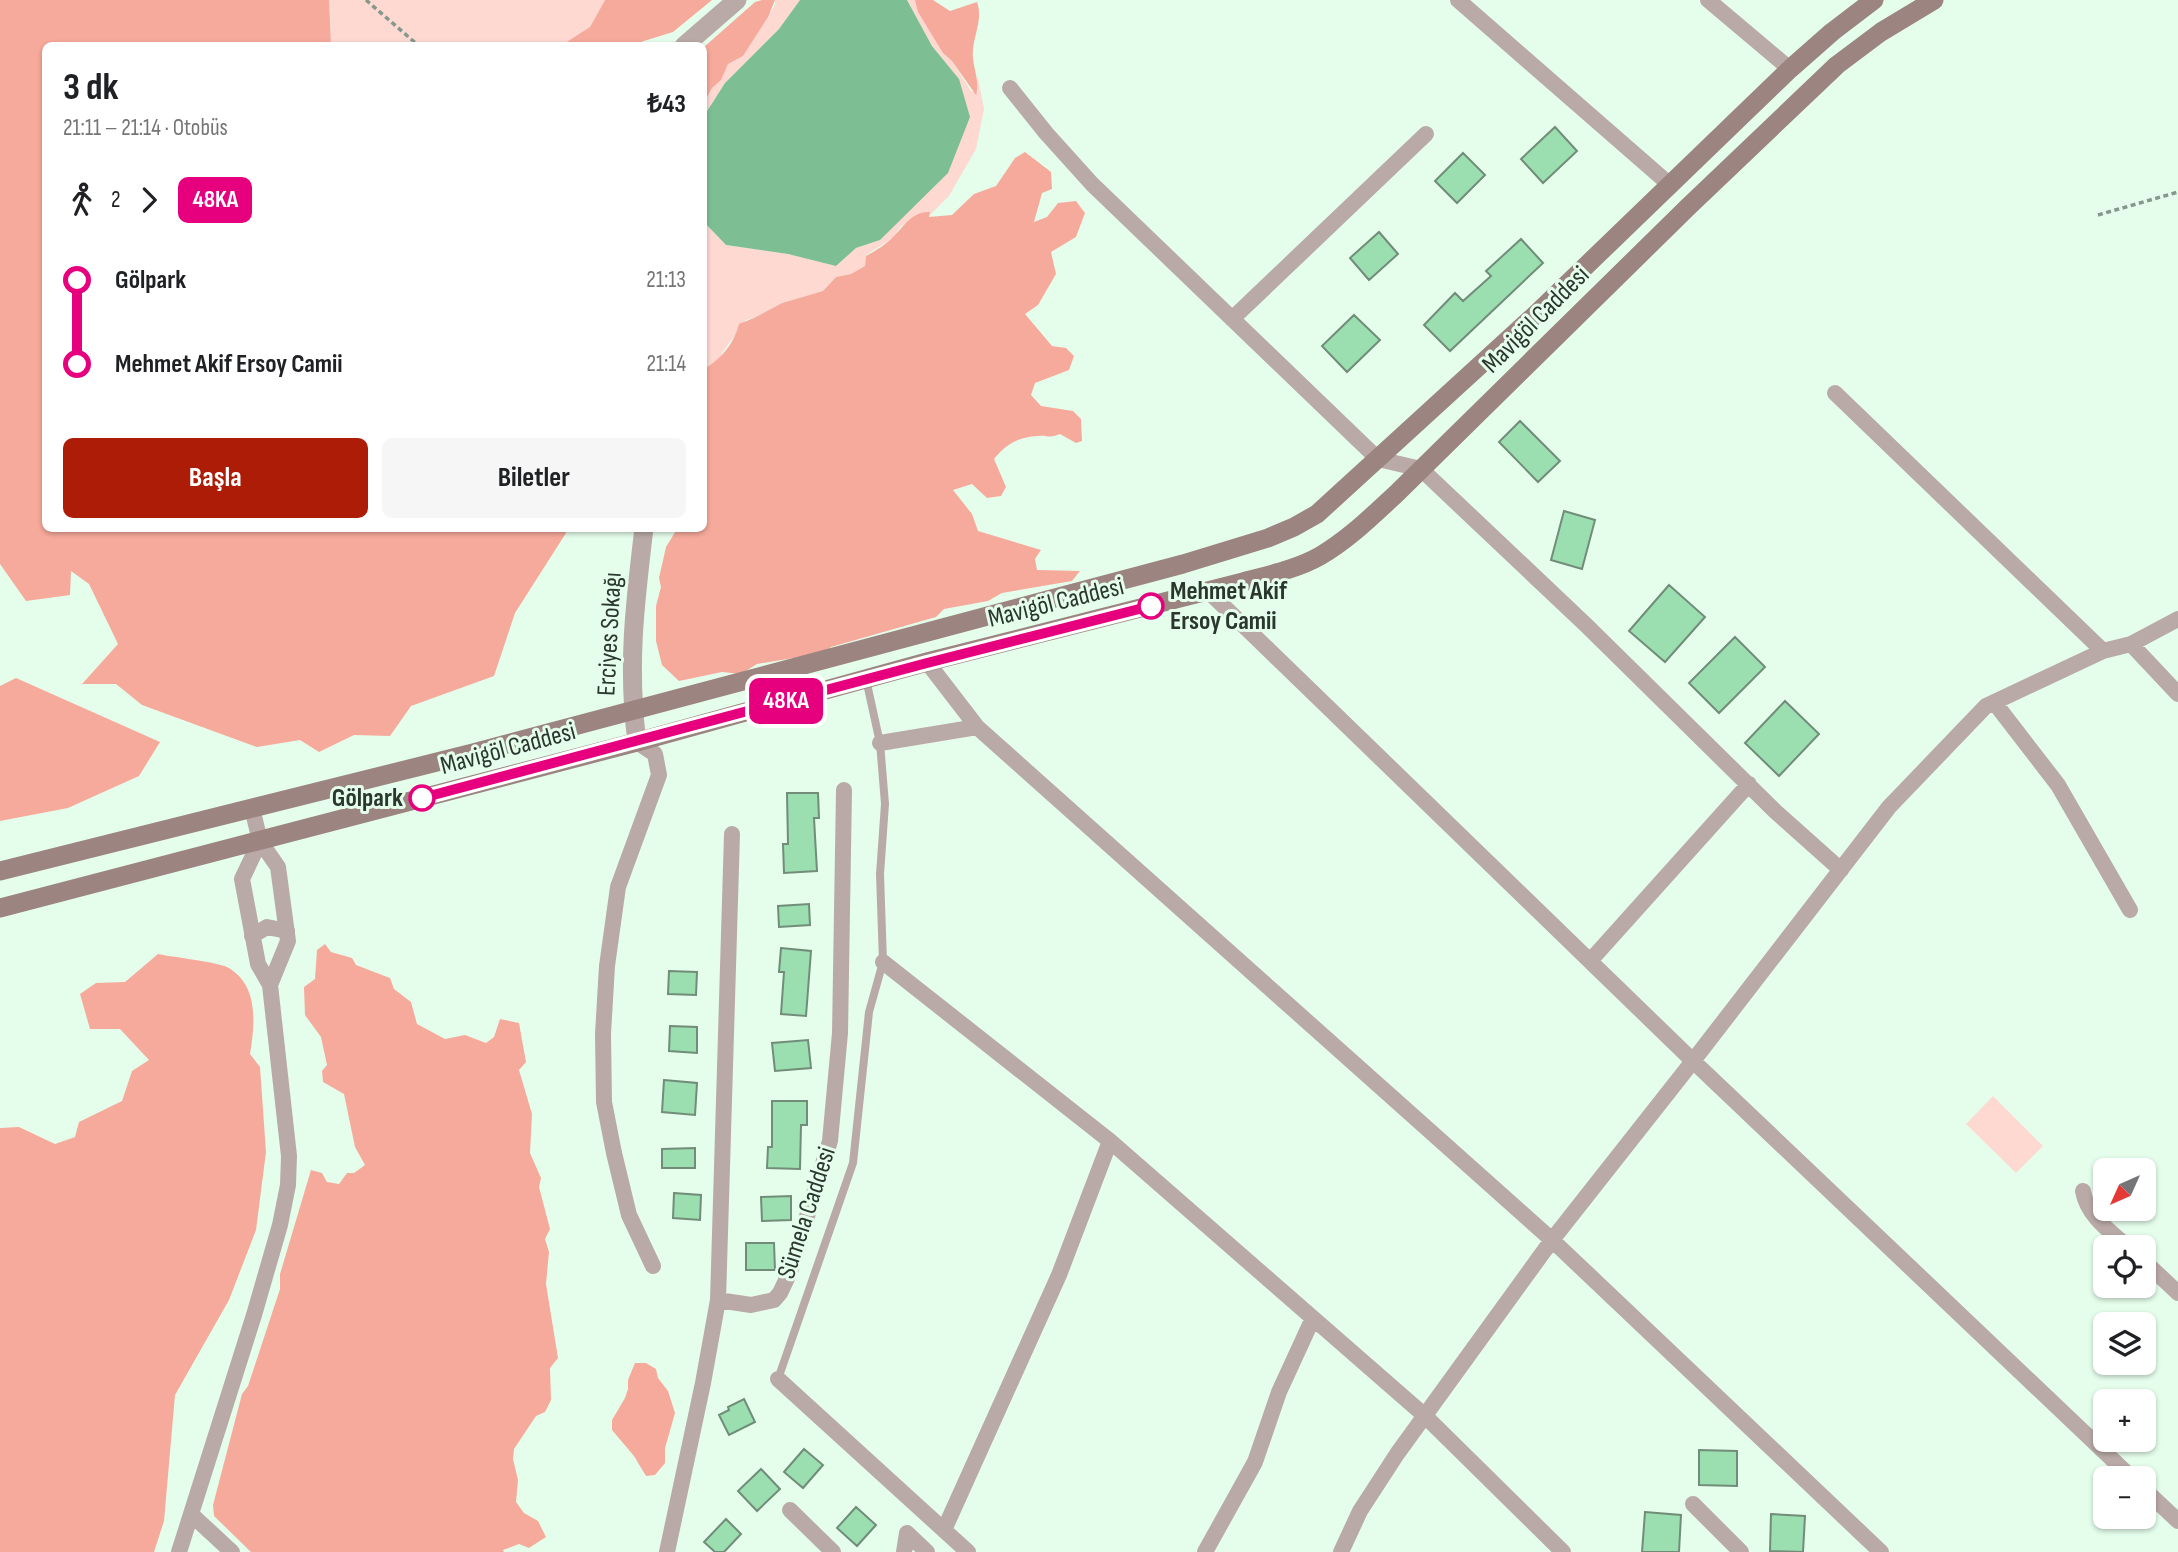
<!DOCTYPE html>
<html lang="tr">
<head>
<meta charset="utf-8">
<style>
	:root { --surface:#fff; --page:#f6f6f6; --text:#202124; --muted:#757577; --accent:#ac1c07 }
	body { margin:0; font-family:"Sofia Sans Condensed",sans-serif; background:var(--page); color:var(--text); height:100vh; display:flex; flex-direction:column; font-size:26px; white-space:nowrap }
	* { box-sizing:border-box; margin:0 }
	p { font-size:23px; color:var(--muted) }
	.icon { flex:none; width:38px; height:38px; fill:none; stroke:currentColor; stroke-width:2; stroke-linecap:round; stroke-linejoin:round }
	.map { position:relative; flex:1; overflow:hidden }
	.sheet { position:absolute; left:42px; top:42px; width:665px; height:490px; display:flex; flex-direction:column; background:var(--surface); border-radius:10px; box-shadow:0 2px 5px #0004 }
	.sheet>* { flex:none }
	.badge { padding:0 14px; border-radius:10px; font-size:24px; line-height:46px }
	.needle { width:46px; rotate:225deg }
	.fabs { position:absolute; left:2093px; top:1158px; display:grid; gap:14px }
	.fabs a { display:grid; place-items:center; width:63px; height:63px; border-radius:10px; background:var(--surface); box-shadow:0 2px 5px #0004; font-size:35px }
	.map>.badge { position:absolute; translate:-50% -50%; box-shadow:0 0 0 4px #fff }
	.legs { display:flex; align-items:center; gap:10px; height:77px; padding:0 21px; font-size:23px }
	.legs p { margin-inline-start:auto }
	.head { display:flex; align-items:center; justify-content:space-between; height:119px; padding:0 21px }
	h1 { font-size:38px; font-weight:700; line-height:52px }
	.cta { display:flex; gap:14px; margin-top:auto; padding:14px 21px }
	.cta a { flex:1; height:80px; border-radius:10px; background:var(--accent); color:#fff; font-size:28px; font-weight:700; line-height:80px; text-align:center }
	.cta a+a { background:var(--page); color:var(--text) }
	ul { padding:0 21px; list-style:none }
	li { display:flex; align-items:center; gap:24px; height:84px; font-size:26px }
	li i { display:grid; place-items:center; width:10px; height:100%; margin:0 9px; background:currentColor }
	li i::after { content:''; width:18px; height:18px; margin:-9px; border:5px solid; border-radius:50%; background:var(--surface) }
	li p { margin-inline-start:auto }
	li:first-child i { background:linear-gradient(#0000 50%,currentColor 0) }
	li:last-child i { background:linear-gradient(currentColor 50%,#0000 0) }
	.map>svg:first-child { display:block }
</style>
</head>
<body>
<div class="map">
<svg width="2178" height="1552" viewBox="0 0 2178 1552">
	<rect width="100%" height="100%" fill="#e5feec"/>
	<path fill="#fdd9d2" d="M329,0H605L590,27L562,46L331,45Z
		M775,0H800L779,29L725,83L704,116V103L712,88L728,64L743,56L775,5Z
		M907,0H915L943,53L952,61L971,91L978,92L977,72L984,109L976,149L949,196L928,217L901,226L893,238L866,255L865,266L851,274L836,277L823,291L782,303L754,318L746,320L722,353L721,358L704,369V222L726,245L788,254L836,266L856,248L880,240L959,79L932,46Z
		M1993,1096L2043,1146L2016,1173L1966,1124Z"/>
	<path fill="#f6aa9b" d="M0,0H329L331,45L46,46V528L565,529L566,533L515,613L494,676L411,706L390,736L354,735L319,752L300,740L257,747L142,705L116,684H82L118,644L89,584L71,571L70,595L26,601L0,564Z
		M605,0H712L673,32L631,45H562L590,27Z
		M762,0H775L768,17L743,56L728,64L721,80L712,88L704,103V47L755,2Z
		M915,0H933L950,11L977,2C984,21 971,39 973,58C974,70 980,83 976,95L952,61L943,53L918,12Z
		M1025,152L1051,172L1052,189L1042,193L1034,222L1047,217L1058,203L1076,201L1085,213L1076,237L1051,252L1056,274L1038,305L1025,314L1052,346L1066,348L1074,356L1069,370L1035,383L1031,395L1041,406L1073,411L1081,419L1082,441L1076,443L1060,434C1047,439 1048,435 1038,436C1018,437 1006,444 994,459L1006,487L1001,496L987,498L972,484L953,490L972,514L978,531L1041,550L1035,559L1037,570L1080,571L1072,581L1002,593L988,601L944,609L936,617L831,647L824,653L757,664L741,674L722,672L679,681L662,665L656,641V606L661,587L659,578L666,547L677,529L704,528V369C721,359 734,344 739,324L754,318L782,303L823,291L836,277L851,274L865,266L866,256C875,251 887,244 894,236C905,225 913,211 930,212L929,217L952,215L974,194L996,186L1015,158Z
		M16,678L160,742L139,776L68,808L0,821V686Z
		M325,944L331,952L352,958L356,965L390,978L394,989L411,1002L417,1024L445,1039L465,1035L486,1043L494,1037L500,1019L519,1023L526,1062L519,1070L532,1114L530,1153L541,1178L539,1187L550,1229L545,1239L549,1252L546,1284L558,1358L550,1368L551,1400L545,1412L536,1416L514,1449L513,1459L518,1480L516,1502L524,1513L538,1521L546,1537L529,1548L519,1544L503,1550L504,1552H251L214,1516L213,1505L242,1394L248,1386L280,1289V1274L311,1170L322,1173L327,1182L339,1184L347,1173H354L365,1165L355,1147L344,1094L323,1082L322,1071L327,1065L321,1037L305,1015L304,987L315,979L317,950Z
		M158,954C172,957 216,962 227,967C259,984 255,1024 250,1054L260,1067L266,1152L256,1230L229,1300L175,1395L164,1521L154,1552H0V1128L19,1127L55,1144L75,1137L79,1122L122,1101L132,1071L149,1060L120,1029H90L80,994L96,983L125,982Z
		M635,1363H646L656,1369L658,1378L668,1391L675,1413L665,1448V1463L655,1475L646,1476L634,1456L612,1430V1420L625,1398L628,1389V1380Z"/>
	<path fill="#7dbf92" d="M800,0H907L932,46L959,79L970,117L948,173L880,240L856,248L836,266L788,254L726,245L704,222V116L725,83L779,29Z"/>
	<path fill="#9bdeb0" stroke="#718d79" stroke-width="2" d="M1555,127L1577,151L1543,183L1521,159Z
		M1463,153L1485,175L1457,203L1435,181Z
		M1379,232L1398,254L1369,280L1350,258Z
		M1521,239L1543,263L1450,351L1424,325L1455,293L1463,301L1491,276L1486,271Z
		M1354,315L1380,340L1347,372L1322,346Z
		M1520,421L1560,461L1538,482L1499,442Z
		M1564,511L1595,520L1582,569L1551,560Z
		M1669,585L1705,617L1665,662L1629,631Z
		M1735,637L1765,667L1719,713L1689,683Z
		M1785,701L1819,734L1779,776L1745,743Z
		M787,793H818L819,818H814L817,871L784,873L783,844H788Z
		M809,904L810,925L779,927L778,906Z
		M781,948L811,951L806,1016L781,1014L784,972H779Z
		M669,971L697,972L696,995L668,994Z
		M670,1026L697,1027V1053L669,1051Z
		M808,1040L811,1068L775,1071L772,1043Z
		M664,1080L697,1083L695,1115L662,1112Z
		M772,1101H807V1125H801L800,1169L767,1168L768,1147H772Z
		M695,1148V1168H662V1149Z
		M674,1193L701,1195L700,1220L673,1218Z
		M791,1196V1220L762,1221L761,1197Z
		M746,1243H774L775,1270H746Z
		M744,1399L755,1422L729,1435L719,1415L729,1410L728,1407Z
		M804,1449L823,1465L803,1488L784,1472Z
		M1699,1450L1737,1451V1486L1699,1485Z
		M761,1469L780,1489L757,1511L738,1491Z
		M856,1507L876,1525L857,1546L837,1528Z
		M1645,1512L1681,1515L1679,1552H1642Z
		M1771,1514L1805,1516L1803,1552L1770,1551Z
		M726,1519L741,1534L724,1552H715L704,1542Z"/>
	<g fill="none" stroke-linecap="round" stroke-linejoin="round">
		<path stroke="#85988b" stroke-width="3.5" stroke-dasharray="5 3.5" stroke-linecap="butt" d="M366,0L419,46
			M2098,215L2178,192"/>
		<path stroke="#baaaa7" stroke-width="8" d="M778,1379L853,1163L869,1012L883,962L880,874L885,804L880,743L866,679"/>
		<path stroke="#baaaa7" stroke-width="16" d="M1458,0L1669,184
			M1708,0L1790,69
			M1010,88L1046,133L1092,184L1378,459L1421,469L1586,625L1776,812L1841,870
			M1232,319L1426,134
			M1835,393L2103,651
			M1208,591L1693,1061L2133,1479
			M2131,644L2178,694
			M927,662L977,727L1552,1240L1881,1552
			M1994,702L2058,785L2130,910
			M637,742L655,754L659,775L618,887L607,966L603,1034L604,1102L614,1153L629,1215L653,1266
			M880,743L977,727
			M252,808L260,841L278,867L288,941L270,985L258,964L242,879L260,841
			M252,936L267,927L287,931
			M1590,961L1749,784
			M883,962L1110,1141L1424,1415L1563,1552
			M2083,1191C2087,1216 2111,1232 2129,1248
			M2144,1261L2178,1293
			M718,1300L751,1305L774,1300L780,1293L790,1272L830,1141L840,1033L844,790
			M778,1379L968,1552
			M2144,1489L2178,1521
			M1693,1504L1741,1552
			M790,1510L833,1552
			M192,1515L232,1552
			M944,1530L1059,1275L1110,1141
			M179,1552L254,1315L280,1225L288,1185L289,1156L270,985
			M667,1552L703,1383L718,1300L732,834
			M904,1552L907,1533L927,1552
			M1205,1552L1255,1462L1279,1392L1313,1318
			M1341,1552L1360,1511L1397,1454L1552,1240L1693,1061L1889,807L1986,706L2103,651L2131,644L2178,619"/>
		<path stroke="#baaaa7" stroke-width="19" d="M684,46L737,0
			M637,742C627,667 635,603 644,528"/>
		<path stroke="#9c8580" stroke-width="19" d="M0,871L473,753L1183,564L1268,538L1294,527L1317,514L1535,315L1790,69L1832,32L1874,0
			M0,908L637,742L927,662L1243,582C1269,575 1297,569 1320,556C1349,539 1372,516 1396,494L1688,207L1837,65L1881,32L1934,0"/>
	</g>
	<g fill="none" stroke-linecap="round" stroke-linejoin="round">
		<g stroke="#fff" stroke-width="16">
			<path id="line-1" d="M422,798L927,663L1151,606"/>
		</g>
		<use href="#line-1" stroke="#e6007e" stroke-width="10"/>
	</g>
	<g fill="#fff" stroke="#e6007e" stroke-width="3.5">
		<circle cx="1151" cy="606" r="12"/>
		<circle cx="422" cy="798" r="12"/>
	</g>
	<g text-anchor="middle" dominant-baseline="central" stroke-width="6" stroke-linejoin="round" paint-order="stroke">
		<g font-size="26" fill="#2a362e" stroke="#e5feec">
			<text transform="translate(1536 320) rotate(-45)">Mavigöl Caddesi</text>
			<text transform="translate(1056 603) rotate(-14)">Mavigöl Caddesi</text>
			<text transform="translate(610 634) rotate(-87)">Erciyes Sokağı</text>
			<text transform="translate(508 749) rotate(-15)">Mavigöl Caddesi</text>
			<text transform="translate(807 1213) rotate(-72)">Sümela Caddesi</text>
		</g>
		<g font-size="26" font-weight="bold" fill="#2a362e" stroke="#e5feec" text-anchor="start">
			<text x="1170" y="591">Mehmet Akif<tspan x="1170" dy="30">Ersoy Camii</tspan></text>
			<text x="403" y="798" text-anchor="end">Gölpark</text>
		</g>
	</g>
</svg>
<div class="fabs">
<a><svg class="needle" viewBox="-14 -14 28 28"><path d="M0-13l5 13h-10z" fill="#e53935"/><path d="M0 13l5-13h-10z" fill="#757577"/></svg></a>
<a><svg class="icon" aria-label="locate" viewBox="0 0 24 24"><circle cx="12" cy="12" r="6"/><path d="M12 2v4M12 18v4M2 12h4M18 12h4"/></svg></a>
<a><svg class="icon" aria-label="layers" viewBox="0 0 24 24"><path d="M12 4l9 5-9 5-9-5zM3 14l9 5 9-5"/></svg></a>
<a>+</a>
<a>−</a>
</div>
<b class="badge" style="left:786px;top:701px;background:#e6007e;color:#fff">48KA</b>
<section class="sheet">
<div class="head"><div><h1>3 dk</h1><p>21:11 – 21:14 · Otobüs</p></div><b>₺43</b></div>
<div class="legs"><svg class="icon" aria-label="walk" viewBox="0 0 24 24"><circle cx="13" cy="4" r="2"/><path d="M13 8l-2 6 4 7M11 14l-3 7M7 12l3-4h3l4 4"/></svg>2<svg class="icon" aria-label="forward" viewBox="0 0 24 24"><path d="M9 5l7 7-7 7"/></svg><b class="badge" style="background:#e6007e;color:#fff">48KA</b></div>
<ul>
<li><i style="color:#e6007e"></i><b>Gölpark</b><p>21:13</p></li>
<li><i style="color:#e6007e"></i><b>Mehmet Akif Ersoy Camii</b><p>21:14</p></li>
</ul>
<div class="cta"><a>Başla</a><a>Biletler</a></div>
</section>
</div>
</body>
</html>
